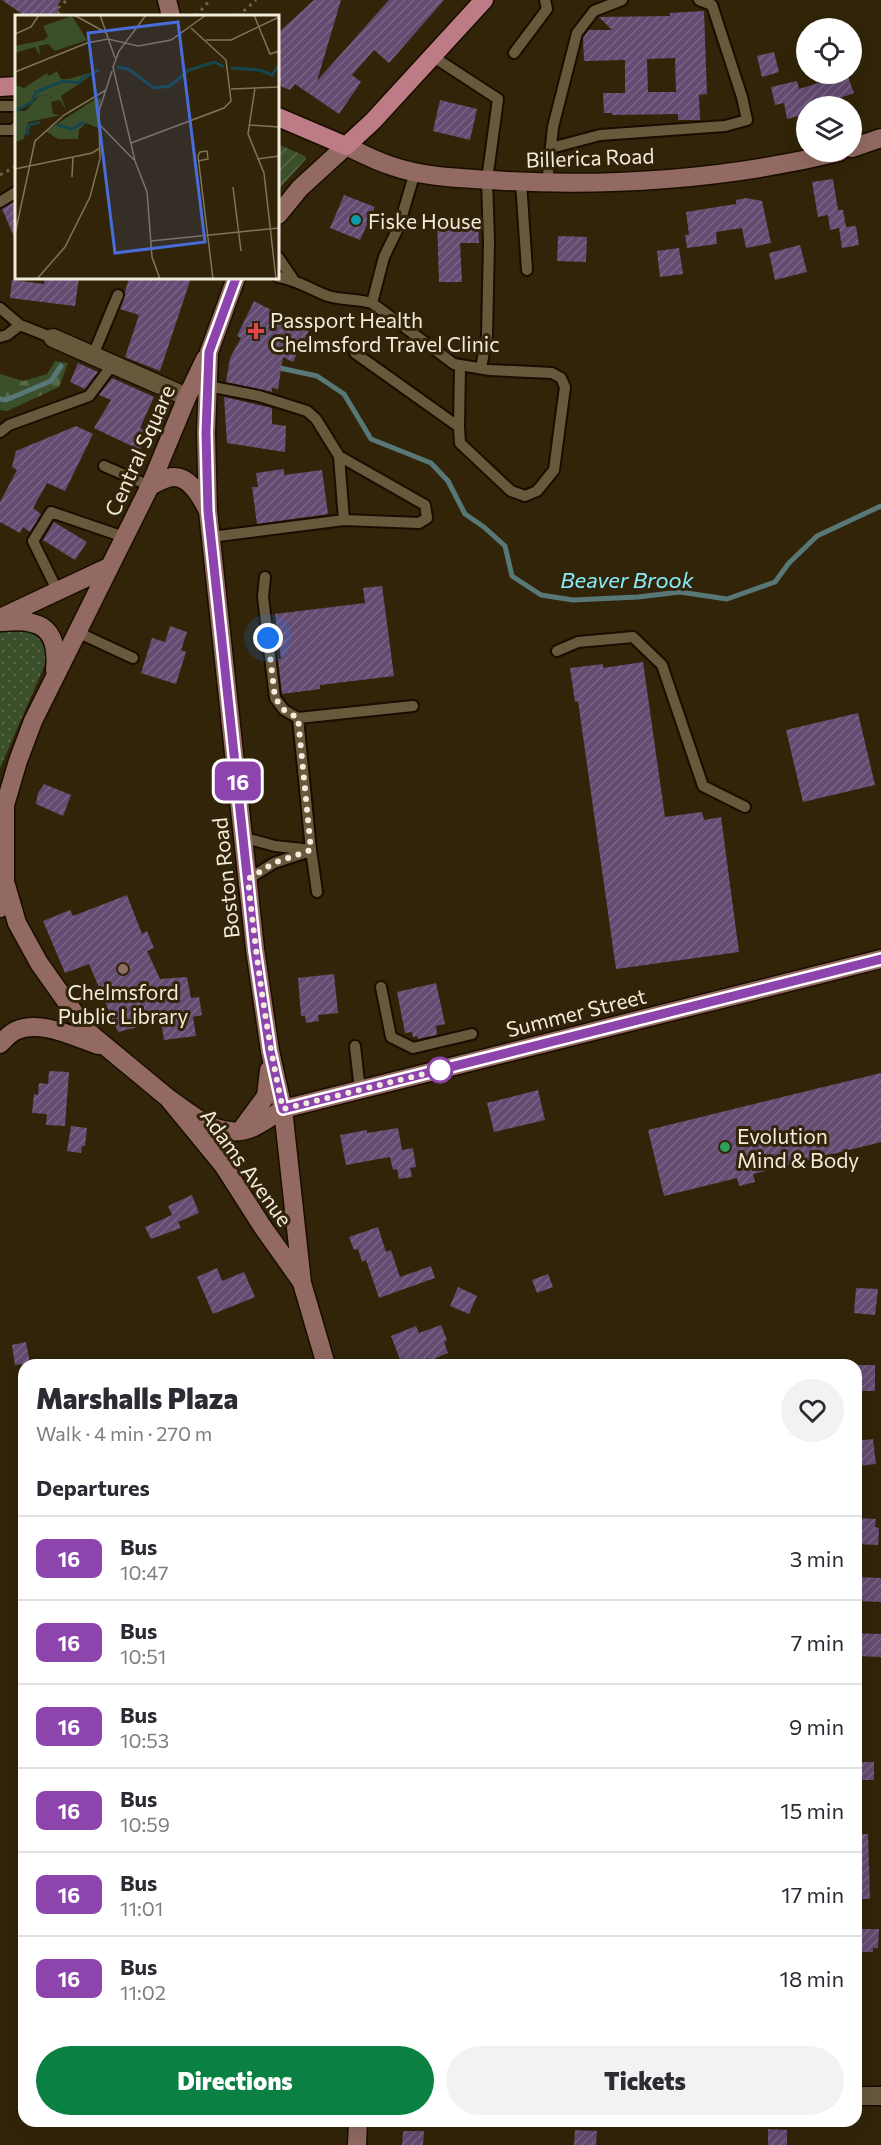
<!DOCTYPE html>
<html lang="en">
<head>
<meta charset="utf-8">
<style>
	:root { --surface:#fff; --page:#f2f2f3; --text:#2b2b33; --muted:#7c7c81; --line:#e1e1e2; --accent:#0b8043 }
	body { margin:0; font-family:Commissioner,sans-serif; background:var(--page); color:var(--text); height:100vh; display:flex; flex-direction:column; font-size:22px; white-space:nowrap }
	* { box-sizing:border-box; margin:0 }
	p { font-size:20px; color:var(--muted) }
	.icon { flex:none; width:33px; height:33px; fill:none; stroke:currentColor; stroke-width:2; stroke-linecap:round; stroke-linejoin:round }
	.map { position:relative; flex:1; overflow:hidden }
	.panel { position:absolute; left:18px; top:1359px; width:844px; height:768px; display:flex; flex-direction:column; background:var(--surface); border-radius:18px; box-shadow:0 6px 24px #0002 }
	.panel>* { flex:none }
	.badge { padding:0 12px; border-radius:9px; font-size:21px; line-height:39px }
	.fabs { position:absolute; left:796px; top:18px; display:grid; gap:12px }
	.fabs a { display:grid; place-items:center; width:66px; height:66px; border-radius:50%; background:var(--surface); box-shadow:0 6px 24px #0002; font-size:30px }
	.you { position:absolute; width:30px; height:30px; margin:-15px; border:4px solid #fff; border-radius:50%; background:#1a73e8; box-shadow:0 0 0 9px #1a73e833 }
	.map>.badge { position:absolute; translate:-50% -50%; box-shadow:0 0 0 3px #fff }
	h2 { padding:0 18px; font-size:22px; line-height:54px }
	.round { display:grid; place-items:center; flex:none; width:63px; height:63px; border-radius:32px; background:var(--page) }
	.head { display:flex; align-items:center; justify-content:space-between; height:102px; padding:0 18px }
	h1 { font-size:28px; font-weight:800; line-height:45px }
	.action { display:flex; gap:12px; margin-top:auto; padding:12px 18px }
	.action a { flex:1; height:69px; border-radius:36px; background:var(--accent); color:#fff; font-size:24px; font-weight:800; line-height:69px; text-align:center }
	.action a+a { background:var(--page); color:var(--text) }
	ul { padding:0; list-style:none }
	li { display:flex; align-items:center; gap:18px; height:84px; padding:0 18px; border-top:2px solid var(--line) }
	li div { flex:1 }
	li b { display:block; font-size:22px }
	li em { font-style:normal }
	li .badge { min-width:66px; font-weight:700; text-align:center }
	.map>svg:first-child { display:block }
</style>
</head>
<body>
<div class="map">
<svg width="881" height="2145" viewBox="0 0 881 2145">
	<defs>
		<pattern id="grass-dots" width="8" height="8" patternUnits="userSpaceOnUse" patternTransform="scale(1.5)"><rect width="8" height="8" fill="#3b4f2a"/><path d="M2 2h.1M6 6h.1" fill="none" stroke="#586848" stroke-width="1.8" stroke-linecap="round"/></pattern>
		<pattern id="forest-firs" width="22" height="20" patternUnits="userSpaceOnUse" patternTransform="scale(1.5)"><rect width="22" height="20" fill="#3b4f2a"/><path d="M5 1l3.5 6h-7zM16 11l3.5 6h-7z" fill="#586848"/></pattern>
		<pattern id="garden-furrows" width="10" height="10" patternUnits="userSpaceOnUse" patternTransform="scale(1.5)"><rect width="10" height="10" fill="#3b4f2a"/><path d="M-1 1l2-2M0 10L10 0M9 11l2-2" fill="none" stroke="#586848"/></pattern>
		<pattern id="building-hatch" width="6" height="6" patternUnits="userSpaceOnUse" patternTransform="scale(1.5)"><rect width="6" height="6" fill="#644b71"/><path d="M-1 1l2-2M0 6l6-6M5 7l2-2" fill="none" stroke="#7b6585"/></pattern>
	</defs>
	<rect width="100%" height="100%" fill="#312408"/>
	<path fill="url(#grass-dots)" d="M23,628C39,635 45,643 47,660L0,768V633L12,629Z"/>
	<path fill="url(#forest-firs)" d="M55,361L68,363L59,387L7,411L0,410V374L23,381L47,374Z"/>
	<path fill="url(#garden-furrows)" d="M278,144L305,156L306,159L278,190Z"/>
	<g fill="none" stroke-linecap="round" stroke-linejoin="round">
		<path stroke="#587878" stroke-width="5" d="M275,367L317,376L344,394L371,439L431,463L448,481L465,514L484,527L505,546L512,576L541,595L573,600L638,597L680,592L727,599L775,582L789,563L817,536L881,506
			M0,399L6,400L51,381L61,366"/>
	</g>
	<path fill="url(#building-hatch)" fill-rule="evenodd" d="M2,0H61L57,6L59,9L54,16H25Z
		M314,0H341L317,81L389,0H444L389,63L374,50L352,75L361,82L339,114L295,84L290,90L278,85V33Z
		M704,11L707,94L699,95L700,120H678V114L612,115V113H604L603,93H625V60L584,61L583,38L589,30H612L599,17L670,16V13ZM675,58L676,92H648L647,59Z
		M774,52L779,72L762,77L757,56Z
		M847,74L854,93L818,106H807V114L787,119L784,103L775,105L771,87L797,81L799,89Z
		M440,100L477,109L470,140L433,131Z
		M833,179L838,210H843L846,227L856,226L859,245L842,248L839,228L830,230L828,215L818,217L812,182Z
		M344,195L375,207L360,240L330,228Z
		M746,198L762,201L771,243L746,248L742,228L716,232L717,244L687,248L685,235L689,234L686,212L736,204V200Z
		M16,201V241L2,209Z
		M461,217V221L478,220L479,243H460L462,282H439L437,218Z
		M558,236L587,237L586,262L557,261Z
		M800,245L807,272L775,280L769,253Z
		M679,248L683,274L660,277L657,251Z
		M45,278H79L75,306L10,298L12,280L44,284Z
		M129,278H191L160,371L125,357L139,315L120,309Z
		M254,301L309,330L293,362L283,357L278,389L272,388V392L226,382L230,358L241,338L237,336Z
		M78,363L98,372L85,389L70,382Z
		M112,378L154,397L140,428L149,431L140,450L94,428L111,400L99,395Z
		M224,397L272,408V424L286,426L285,452L227,443Z
		M76,426L93,434L65,491L47,483L33,508L41,514L30,532L23,527L20,533L0,522V502L17,470L12,467L16,451Z
		M284,469V475L322,470L328,514L257,524L252,487H258L256,473Z
		M54,522L87,542L75,560L43,540Z
		M382,586L394,676L320,685V689L282,694L278,659H281L275,614L365,603L363,588Z
		M170,626L187,632L181,650L186,652L176,684L141,673L152,638L165,642Z
		M643,662L665,817L702,812L704,820L721,817L739,952L616,969L578,701L575,702L570,668L603,664V668Z
		M858,713L875,785L803,802L786,730Z
		M44,784L71,795L63,816L36,804L38,793Z
		M127,895L142,934L147,931L154,948L147,951L160,979L187,977L191,998L199,997L202,1015L193,1017L196,1036L164,1040L161,1021L118,1032L89,964L65,973L43,921L70,910L73,916Z
		M334,974L338,1013L318,1015L319,1021L306,1023L305,1016H301L298,978Z
		M436,983L445,1024L436,1026L437,1035L426,1037L418,1039L417,1036L413,1037L412,1032L405,1033L397,992Z
		M49,1071L69,1072L65,1126L46,1125L47,1114L32,1113L34,1094L38,1095L39,1083L48,1084Z
		M881,1073V1142L753,1174L755,1182L739,1186L737,1178L664,1196L648,1130Z
		M538,1090L545,1120L494,1132L487,1103Z
		M71,1126L87,1128L85,1146H82L81,1153L67,1151Z
		M398,1128L402,1150L413,1148L416,1167L410,1168L412,1177L399,1179L397,1169L393,1170L390,1157L346,1165L340,1135L367,1130V1133Z
		M192,1195L199,1213L178,1222L181,1228L151,1239L145,1227L172,1215L168,1206Z
		M378,1227L386,1252L391,1250L400,1277L431,1266L435,1278L379,1298L366,1260L362,1262L358,1249L354,1250L349,1237Z
		M217,1268L222,1281L244,1272L255,1297L213,1314L197,1277Z
		M548,1274L553,1287L537,1293L532,1280Z
		M458,1287L477,1296L469,1314L450,1306Z
		M856,1288L878,1289L875,1315L854,1313Z
		M441,1325L447,1340L444,1342L448,1353L429,1361L428,1358L409,1365H402L391,1336L416,1326L419,1333Z
		M26,1342L30,1363L15,1365L12,1345Z
		M856,1365H875V1391H856Z
		M873,1439L876,1464L856,1466V1441Z
		M856,1518L876,1519L875,1527L879,1528L878,1545L856,1544Z
		M856,1577L881,1578V1602L856,1601Z
		M856,1633L881,1634V1657L856,1656Z
		M856,1762H874V1780H856Z
		M856,1834H868L870,1899H856Z
		M856,1929H879L878,1948H873V1952H856Z
		M768,2129L787,2130V2145H768Z
		M575,2130L597,2131L596,2145H574Z
		M403,2131H424L423,2145H402Z"/>
	<g fill="none" stroke-linecap="round" stroke-linejoin="round">
		<g stroke="#190d00" stroke-width="14">
			<path id="lane" d="M514,53L547,9L545,0
				M432,56L498,99L487,180L489,242L487,336L481,368
				M0,106H16
				M0,130H14L16,127
				M551,148L600,135L725,126L747,120L742,97L712,5L699,0
				M521,182L527,270
				M547,184L553,127L577,33L594,11L622,0
				M0,202L16,192
				M278,257L293,279
				M278,277C298,280 309,289 328,296C341,300 358,299 372,303L454,364L490,370L552,373L561,378L565,387L554,470L537,491L525,496L511,491L460,443L459,427L355,353
				M372,303L384,257L399,226L415,172
				M0,308L20,325L53,338
				M0,337L7,335L20,325
				M93,355L118,295
				M208,386L259,396L307,411L316,419L339,456L344,520
				M459,427L460,365
				M0,432L9,425L89,396L113,364
				M104,466L150,486
				M211,537L344,520L419,523L427,518L425,505L339,456
				M265,577L263,597L275,698L284,710L298,718
				M58,592L33,541L51,512L124,537
				M77,632L133,658
				M557,651L578,642L633,637L662,665L703,786L745,807
				M242,837L275,846L311,850
				M248,879L274,863L307,852
				M317,892L311,850L298,718L413,706
				M381,987L391,1037L413,1048L472,1034
				M355,1046L360,1090"/>
		</g>
		<g stroke="#190d00" stroke-width="21">
			<path id="street" d="M53,338L187,397
				M856,2096H881"/>
		</g>
		<g stroke="#190d00" stroke-width="21">
			<path id="secondary" d="M167,0L171,16
				M852,148L881,138
				M278,215L300,188L346,146C361,153 376,161 392,166C423,177 458,178 491,180C605,188 728,179 839,152
				M236,278L209,352L206,433L208,511L255,949L270,1051L283,1109L302,1283L326,1365
				M150,486C155,484 162,479 168,478C187,472 200,495 207,509
				M0,618L109,567
				M2,622C41,618 59,628 55,670
				M6,885L17,923L39,963L87,1031L168,1098L223,1165L262,1226L301,1281
				M0,908L5,883V805L18,761L33,721L150,486L187,397L205,359
				M0,1044C4,1040 9,1034 15,1031C40,1019 74,1037 98,1045
				M168,1098C194,1116 221,1142 254,1127C264,1122 274,1115 283,1109L881,959
				M241,1130L266,1096L269,1070
				M357,2145L358,2121"/>
		</g>
		<g stroke="#190d00" stroke-width="21">
			<path id="primary" d="M0,87L16,86
				M278,117L346,146L373,121L484,0"/>
		</g>
		<path stroke="#6d624a" stroke-width="3" stroke-dasharray="3 4.5" stroke-linecap="butt" d="M58,8L67,0
			M57,12L64,16
			M196,16L210,0
			M238,16L256,0
			M0,175L16,166"/>
		<use href="#lane" stroke="#68593d" stroke-width="10"/>
		<use href="#street" stroke="#68593d" stroke-width="18"/>
		<use href="#secondary" stroke="#926a62" stroke-width="18"/>
		<use href="#primary" stroke="#bd7b86" stroke-width="18"/>
	</g>
	<g fill="none" stroke-linecap="round" stroke-linejoin="round">
		<g stroke="#fff" stroke-width="14">
			<path id="line" d="M236,278L209,352L206,433L208,511L255,950L270,1051L283,1109L881,959"/>
		</g>
		<use href="#line" stroke="#8e44ad" stroke-width="9"/>
		<path stroke="#f3ebdb" stroke-width="6" stroke-dasharray="0 10.8" d="M268,638L275,698L284,710L298,718L311,850L274,863L248,879C256,956 266,1033 283,1109L440,1070"/>
	</g>
	<circle fill="#0f9aa8" stroke="#312408" stroke-width="2" cx="356" cy="220" r="6"/>
	<path fill="#e0444e" stroke="#312408" stroke-width="2" d="M253 322h6v6h6v6h-6v6h-6v-6h-6v-6h6z"/>
	<circle fill="#8d6e63" stroke="#312408" stroke-width="2" cx="123" cy="969" r="6"/>
	<circle fill="#fff" stroke="#8e44ad" stroke-width="3" cx="440" cy="1070" r="12"/>
	<circle fill="#2e9e5b" stroke="#312408" stroke-width="2" cx="725" cy="1147" r="6"/>
	<g text-anchor="middle" dominant-baseline="central" stroke-width="6" stroke-linejoin="round" paint-order="stroke">
		<g font-size="21" fill="#f3ebdb" stroke="#312408">
			<text transform="translate(590 157) rotate(-2)">Billerica Road</text>
			<text transform="translate(139 450) rotate(-66)">Central Square</text>
			<text transform="translate(225 878) rotate(-96)">Boston Road</text>
			<text transform="translate(576 1012) rotate(-14)">Summer Street</text>
			<text transform="translate(247 1167) rotate(54)">Adams Avenue</text>
		</g>
		<g font-size="21" fill="#f3ebdb" stroke="#312408" text-anchor="start">
			<text x="368" y="220">Fiske House</text>
			<text x="270" y="319">Passport Health<tspan x="270" dy="24">Chelmsford Travel Clinic</tspan></text>
			<text x="123" y="991" text-anchor="middle">Chelmsford<tspan x="123" dy="24">Public Library</tspan></text>
			<text x="737" y="1135">Evolution<tspan x="737" dy="24">Mind &amp; Body</tspan></text>
		</g>
		<g font-size="22" font-style="italic" fill="#88ecfc" stroke="#312408">
			<text x="627" y="579">Beaver Brook</text>
		</g>
	</g>
	<g transform="translate(15 15)">
		<rect width="264" height="264" fill="#312408"/>
		<path d="M35,80L38,99L46,100L13,107L9,124L0,127V96H11L24,81ZM82,83L86,84L83,113L71,108L64,115L63,124H43L31,116Z" fill="#3b4f2a"/>
		<path d="M34,20L40,36L33,29L24,31L25,41L20,32L0,38V31L29,25ZM84,55L46,81L51,95L45,85L36,87L35,80L24,81L0,97V70L9,73L32,58L34,61L42,56L46,64H54Z" fill="#3b4f2a"/>
		<path d="M57,1L72,25L40,36L28,11Z" fill="#3b4f2a"/>
		<path fill="none" stroke="#15474e" stroke-width="3" d="M102,52L113,54L139,73L155,71L174,55L199,47L209,52M216,53L245,55L257,60L264,50M0,96L17,87L21,77L48,66L64,68L66,64L84,55M42,110L57,114L69,107M12,120L14,110L25,107"/>
		<path fill="none" stroke="#7f745c" stroke-width="1.5" d="M59,0L90,17M85,0L100,43M131,0L104,36L98,52L120,146L132,177L137,242L145,264M239,0L255,39L264,36M0,19L16,12L24,0M191,25H216L264,2M97,56L84,96V109L119,145M0,57L72,28L93,24L123,31L156,25L191,0M240,73L233,119L249,158L261,264M216,74L264,72M234,110L264,112M116,128L209,93L216,86L211,45L176,13M242,144L264,141M183,146L193,144L192,136L185,137L183,141L198,264M0,154L77,138L85,133M57,162L58,142M218,172L226,236M0,219L20,126L49,100L91,75M136,226L264,213M22,264L50,232L75,182L85,144L84,109"/>
		<path fill="#486dd9" fill-opacity="0.15" stroke="#486dd9" stroke-width="3" d="M163,7L190,227L100,238L73,18Z"/>
		<rect width="264" height="264" fill="none" stroke="#f3ebdb" stroke-width="3"/>
	</g>
</svg>
<div class="fabs">
<a><svg class="icon" aria-label="locate" viewBox="0 0 24 24"><circle cx="12" cy="12" r="6"/><path d="M12 2v4M12 18v4M2 12h4M18 12h4"/></svg></a>
<a><svg class="icon" aria-label="layers" viewBox="0 0 24 24"><path d="M12 4l9 5-9 5-9-5zM3 14l9 5 9-5"/></svg></a>
</div>
<div class="you" style="left:268px;top:638px"></div>
<b class="badge" style="left:238px;top:781px;background:#8e44ad;color:#fff">16</b>
<section class="panel">
<div class="head"><div><h1>Marshalls Plaza</h1><p>Walk · 4 min · 270 m</p></div><a class="round"><svg class="icon" aria-label="heart" viewBox="0 0 24 24"><path d="M12 20l-8-8c-3-5 5-10 8-4 3-6 11-1 8 4z"/></svg></a></div>
<h2>Departures</h2>
<ul>
<li><span class="badge" style="background:#8e44ad;color:#fff">16</span><div><b>Bus</b><p>10:47</p></div><em>3 min</em></li>
<li><span class="badge" style="background:#8e44ad;color:#fff">16</span><div><b>Bus</b><p>10:51</p></div><em>7 min</em></li>
<li><span class="badge" style="background:#8e44ad;color:#fff">16</span><div><b>Bus</b><p>10:53</p></div><em>9 min</em></li>
<li><span class="badge" style="background:#8e44ad;color:#fff">16</span><div><b>Bus</b><p>10:59</p></div><em>15 min</em></li>
<li><span class="badge" style="background:#8e44ad;color:#fff">16</span><div><b>Bus</b><p>11:01</p></div><em>17 min</em></li>
<li><span class="badge" style="background:#8e44ad;color:#fff">16</span><div><b>Bus</b><p>11:02</p></div><em>18 min</em></li>
</ul>
<div class="action"><a>Directions</a><a>Tickets</a></div>
</section>
</div>
</body>
</html>
